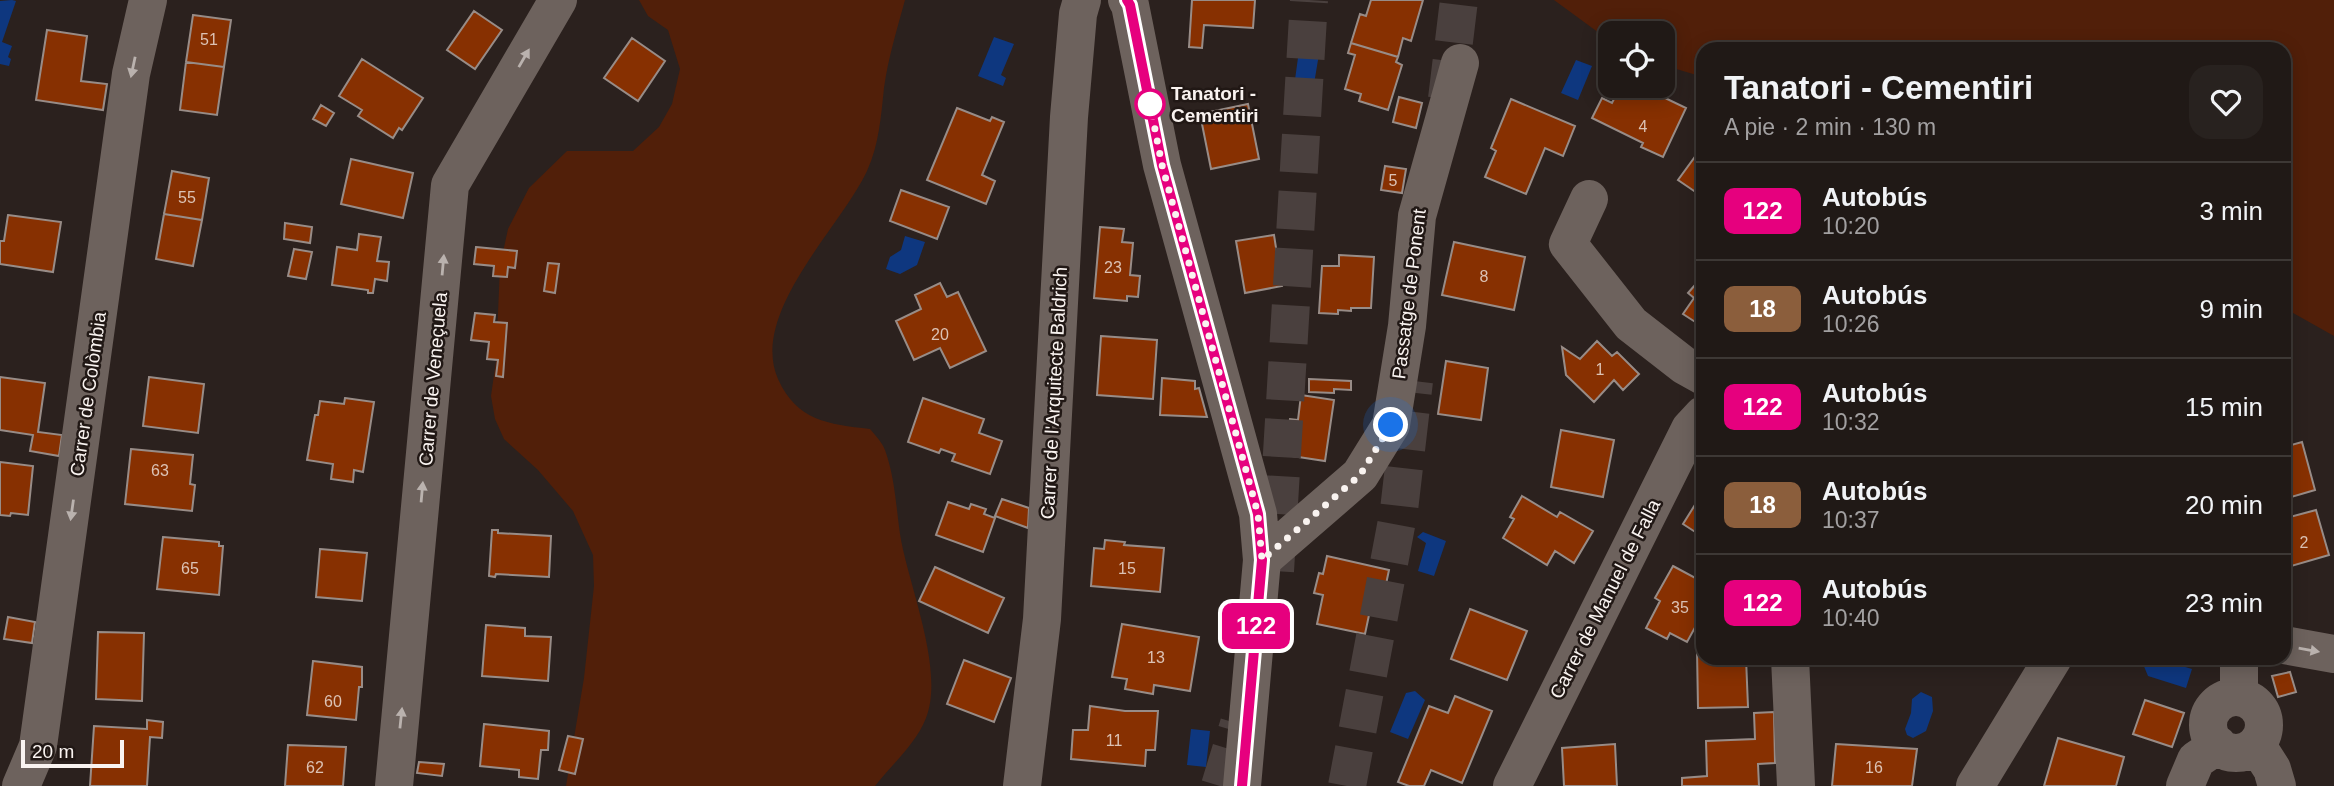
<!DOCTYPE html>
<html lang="es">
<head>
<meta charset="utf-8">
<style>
	:root { --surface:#201916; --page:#28221f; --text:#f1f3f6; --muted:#a2a0a1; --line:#3d3835 }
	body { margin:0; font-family:Arial,sans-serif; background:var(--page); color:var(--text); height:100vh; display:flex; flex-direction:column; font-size:26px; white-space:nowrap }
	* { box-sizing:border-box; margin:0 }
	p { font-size:23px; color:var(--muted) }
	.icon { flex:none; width:38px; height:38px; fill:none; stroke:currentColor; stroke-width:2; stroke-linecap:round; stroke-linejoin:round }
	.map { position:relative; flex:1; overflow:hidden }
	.panel { position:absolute; left:1696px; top:42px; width:595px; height:623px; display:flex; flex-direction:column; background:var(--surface); border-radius:21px; box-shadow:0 4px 18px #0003,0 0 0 2px var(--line) }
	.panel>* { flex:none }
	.badge { padding:0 14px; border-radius:10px; font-size:24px; line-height:46px }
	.buttons { position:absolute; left:1598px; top:21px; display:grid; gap:14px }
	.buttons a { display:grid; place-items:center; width:77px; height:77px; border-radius:14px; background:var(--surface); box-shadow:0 4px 18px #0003,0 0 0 2px var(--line); font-size:35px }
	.scale { position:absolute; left:21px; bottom:18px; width:103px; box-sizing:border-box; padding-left:7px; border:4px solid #f9f3f0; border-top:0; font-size:19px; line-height:24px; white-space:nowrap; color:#f9f3f0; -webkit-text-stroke:5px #211815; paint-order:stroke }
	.you { position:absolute; width:35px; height:35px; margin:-18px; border:5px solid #fff; border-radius:50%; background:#1a73e8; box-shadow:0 0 0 10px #1a73e833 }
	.map>.badge { position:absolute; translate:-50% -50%; box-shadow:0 0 0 4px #fff }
	.round { display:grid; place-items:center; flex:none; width:74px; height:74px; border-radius:21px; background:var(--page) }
	.summary { display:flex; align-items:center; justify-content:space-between; height:119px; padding:0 28px }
	h1 { font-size:33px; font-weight:800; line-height:52px }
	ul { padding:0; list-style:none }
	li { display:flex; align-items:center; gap:21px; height:98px; padding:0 28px; border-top:2px solid var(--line) }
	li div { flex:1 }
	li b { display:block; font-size:26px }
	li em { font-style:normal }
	li .badge { min-width:77px; font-weight:700; text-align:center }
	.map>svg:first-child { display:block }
</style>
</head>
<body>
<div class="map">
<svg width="2334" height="786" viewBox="0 0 2334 786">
	<rect width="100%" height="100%" fill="#2b211e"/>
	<path fill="#511f09" d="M639,0H905C897,29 888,59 884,88C881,116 879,145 867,171C841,227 749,313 778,379C797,421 828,424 870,429C875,435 882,442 885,450C895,478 896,506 900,534C908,585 945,669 926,718C916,744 892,764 875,786H566L584,678L594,586L593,555L573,511L538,470L504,439L495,419L491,396L496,361L500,266L508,229L529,188L567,151H633L659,127L672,104L680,69L668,30L648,16Z
		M1554,0H2334V336L2284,308V49H1703V77L1663,65L1662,33H1610V41Z"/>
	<path fill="#0e377f" d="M12,0L16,1L2,42L12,46L8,57L11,59L9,66L0,64V1Z
		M1315,35L1321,42L1313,90L1294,87L1300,43L1308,44L1310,37Z
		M994,37L1014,44L1001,75L1006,78L1003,86L978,76Z
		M1576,60L1592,66L1578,100L1561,93Z
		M905,236L925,242L917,265L900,274L886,269L890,257L901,250Z
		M1423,532L1446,541L1434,576L1418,571L1426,543L1417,537Z
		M2155,658L2192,669L2186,688L2148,676L2143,664Z
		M1415,691L1425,700L1408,739L1390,732L1406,693Z
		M1921,692L1932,697L1933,711L1926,731L1913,738L1907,735L1905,729L1911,713L1912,699Z
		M1191,729L1210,731L1206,767L1187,765Z"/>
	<path fill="#873001" stroke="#988c87" stroke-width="2" d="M1192,0H1255L1253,28L1204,25L1202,48L1189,47Z
		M1371,0H1423L1411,41L1403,38L1398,57L1351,43L1360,14L1366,16Z
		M474,11L502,30L475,69L447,50Z
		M193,15L231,20L224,67L186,62Z
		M47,30L87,36L81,81L107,84L103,110L36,100Z
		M632,38L665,61L638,101L604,78Z
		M1351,43L1398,57L1396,62L1402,65L1388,110L1359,101L1361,94L1345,89L1355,55L1348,53Z
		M362,59L423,98L402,130L399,128L393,138L358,116L362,110L339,96Z
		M186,62L224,67L217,115L180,110Z
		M1640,86L1686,108L1663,157L1641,147L1643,143L1592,118L1602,98L1612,103L1619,89L1634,96Z
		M1399,97L1422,103L1416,128L1393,122Z
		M1511,99L1575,126L1563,156L1545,148L1526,194L1485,177L1496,151L1491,148Z
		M1248,104L1259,159L1211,169L1200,114Z
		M321,105L334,113L326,126L313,119Z
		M957,108L990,121L992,117L1004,122L982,175L995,181L986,204L927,180Z
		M1697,154L1701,157L1703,154V205L1697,201L1700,195L1678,180Z
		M351,159L413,173L403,218L341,204Z
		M1385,166L1406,169L1402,193L1381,190Z
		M172,171L209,178L202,220L164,214Z
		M901,190L949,207L937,239L890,221Z
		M164,214L202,220L193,266L156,259Z
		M8,215L61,222L53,272L0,264V241H4Z
		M285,223L312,227L310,243L284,239Z
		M1100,227L1124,229L1122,242L1133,243L1130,275L1140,276L1138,297L1127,296V301L1094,298Z
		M359,234L381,237L377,261L389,262L387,281L375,279L373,293H368V290L332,285L337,247L357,250Z
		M1274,235L1282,286L1245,293L1236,241Z
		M1454,242L1525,257L1514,310L1442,295Z
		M476,247L517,251L515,268L508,267L507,277L493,276L494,266L474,264Z
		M294,249L312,252L306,279L288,276Z
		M1339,255L1374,257L1371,308H1351V311L1338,310V314L1319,313L1322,266H1339Z
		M548,263L559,264L555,293L544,291Z
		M1703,276V327L1683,314L1694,298L1688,293Z
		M940,283L947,297L958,292L986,351L950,368L940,348L914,360L896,321L921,309L915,295Z
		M475,313L495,315L494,322L507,323L503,377L496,376L498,360L487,359L489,342L471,340Z
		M1101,336L1157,340L1153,399L1097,395Z
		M1597,341L1612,356L1617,352L1639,374L1623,390L1614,380L1594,402L1566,375L1562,347L1580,359Z
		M1446,361L1488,368L1481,420L1438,414Z
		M0,377L45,383L38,432L62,435L59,456L30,451L33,435L0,430Z
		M149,377L204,384L198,433L143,426Z
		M1162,378L1195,381V389L1199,388L1207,417L1160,415Z
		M1309,379L1351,381V390L1334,389V393L1309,392Z
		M1301,395L1334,400L1325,461L1285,455L1290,419L1298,420Z
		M345,398L374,402L363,472L354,470L353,482L331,479L333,464L307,460L315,415H318L320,401L344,404Z
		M923,398L984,419L979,433L1002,441L990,474L952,461L955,454L941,449L939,453L908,442Z
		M1561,430L1614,440L1603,497L1551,487Z
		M2302,442L2315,490L2284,499V447Z
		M131,449L193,455L190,484L195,485L192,511L125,504Z
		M0,462L33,466L28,515L11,513L10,516L0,515Z
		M1703,492V537L1683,524Z
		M1522,496L1557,517L1560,512L1593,531L1574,563L1555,551L1547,565L1503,538L1514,519L1510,517Z
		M1002,499L1029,508L1028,528L995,516Z
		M948,502L969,509L971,504L986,509L984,514L995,518L983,552L936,535Z
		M2316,510L2329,555L2284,568V528L2289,527L2286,518Z
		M492,530H498V533L551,536L549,577L496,574L495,577L489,576Z
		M163,537L219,542V546H223L219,595L157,589Z
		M1105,540L1125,542L1124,545L1164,548L1160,592L1091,586L1094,548L1104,549Z
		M320,549L367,553L362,601L316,597Z
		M1327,556L1389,570L1382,603L1372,601L1365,634L1317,624L1323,595L1314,593L1319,573L1323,574Z
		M1673,566L1703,582V613L1687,642L1670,633L1667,639L1646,628L1660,601L1655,598Z
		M935,567L1004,598L988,633L919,601Z
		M1470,609L1527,631L1507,680L1451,659Z
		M8,617L35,622L32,643L4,639Z
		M1122,624L1199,637L1190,691L1154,685L1153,694L1125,689L1127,679L1112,677Z
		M486,625L525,628V636L551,637L548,681L482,676Z
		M98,632L144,633L142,701L96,699Z
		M1697,650H1703V658H1746L1748,707L1698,708Z
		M964,660L1011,678L994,722L947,704Z
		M313,661L362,667V687H359L356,720L307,715Z
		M2290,672L2296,692L2278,697L2272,676Z
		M1455,696L1492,711L1462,783L1431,770L1424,786H1409L1398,782L1429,706L1448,713Z
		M2145,700L2184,713L2172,747L2133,734Z
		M1090,706L1125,711H1158L1155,750H1146L1145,766L1071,759L1073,730H1088Z
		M1774,712L1775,763L1758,764L1759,786H1682V778L1707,776L1706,741L1755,739L1754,713Z
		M147,720L163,722L162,738L150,737L147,786H90L94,726L147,729Z
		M484,724L549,731L548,750H541L538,779L519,777V770L480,766Z
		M568,736L583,739L575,774L559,770Z
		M2058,738L2124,757L2116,786H2044Z
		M1615,744L1617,786H1564L1562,748Z
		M1836,744L1917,749L1912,786H1832Z
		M288,745L346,747L343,786H285Z
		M419,762L444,764L442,776L417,773Z"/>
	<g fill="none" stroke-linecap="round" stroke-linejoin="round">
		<path stroke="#4a403e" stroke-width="38" stroke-dasharray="38 19" stroke-linecap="butt" d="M1447,99L1459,0
			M1275,571L1309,0
			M1220,786L1239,724
			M1347,786L1399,510L1414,381"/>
		<path stroke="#6d625d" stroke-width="38" d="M1127,0L1130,5L1162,165L1258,514L1262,560L1242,786
			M1589,199L1568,244L1631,324L1685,366L1703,376
			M1262,560L1360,475L1391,425L1407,326L1417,216L1460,63
			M2284,645L2334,654
			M1790,658L1796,786
			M2239,658V697
			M2208 725a28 28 0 1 1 56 0a28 28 0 1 1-56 0Z
			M2256,744L2272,769L2277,786
			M21,786L38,746L131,74L148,0
			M394,786L450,185L558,0
			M1022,786L1042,619L1069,117L1078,14L1082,0
			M1512,786L1690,429L1703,415
			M1975,786L2053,658
			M2185,786L2196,760L2218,745"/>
	</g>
	<defs><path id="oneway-solid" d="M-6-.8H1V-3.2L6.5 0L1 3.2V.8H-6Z" transform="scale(1.75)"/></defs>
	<g fill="#bab2ae">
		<use href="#oneway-solid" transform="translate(524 58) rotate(-60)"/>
		<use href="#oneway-solid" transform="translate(133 67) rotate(102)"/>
		<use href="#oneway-solid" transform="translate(443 265) rotate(-85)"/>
		<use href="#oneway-solid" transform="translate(422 492) rotate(-85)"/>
		<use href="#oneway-solid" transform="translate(72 510) rotate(98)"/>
		<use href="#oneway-solid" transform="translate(2309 650) rotate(10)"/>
		<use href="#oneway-solid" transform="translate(401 718) rotate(-84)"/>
	</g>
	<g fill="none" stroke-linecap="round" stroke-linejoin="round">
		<g stroke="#fff" stroke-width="16">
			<path id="line" d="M1127,0L1130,5L1162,165L1258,514L1262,560L1242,786"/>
		</g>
		<use href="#line" stroke="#e6007e" stroke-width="10"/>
		<path stroke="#f9f3f0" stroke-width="7" stroke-dasharray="0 12.6" d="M1150,104L1162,165L1258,514L1262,560L1360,475L1391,425"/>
	</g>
	<circle fill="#fff" stroke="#e6007e" stroke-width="3.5" cx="1150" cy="104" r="14"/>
	<g text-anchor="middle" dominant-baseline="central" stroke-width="5" stroke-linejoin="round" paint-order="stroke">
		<g font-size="16" fill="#dcc2b4">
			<text x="209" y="39">51</text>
			<text x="1643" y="126">4</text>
			<text x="1393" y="180">5</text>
			<text x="187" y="197">55</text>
			<text x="1113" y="267">23</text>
			<text x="1484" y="276">8</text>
			<text x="940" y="334">20</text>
			<text x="1600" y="369">1</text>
			<text x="160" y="470">63</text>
			<text x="2304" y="542">2</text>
			<text x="190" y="568">65</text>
			<text x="1127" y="568">15</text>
			<text x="1680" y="607">35</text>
			<text x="1156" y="657">13</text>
			<text x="333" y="701">60</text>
			<text x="1114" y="740">11</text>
			<text x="315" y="767">62</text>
			<text x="1874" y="767">16</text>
		</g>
		<g font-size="19" font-weight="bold" fill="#f9f3f0" stroke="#211815" text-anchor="start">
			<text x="1171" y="93">Tanatori -<tspan x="1171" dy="22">Cementiri</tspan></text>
		</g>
		<g font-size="19" fill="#f9f3f0" stroke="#211815">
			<text transform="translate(1409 294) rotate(-83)">Passatge de Ponent</text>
			<text transform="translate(433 379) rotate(-85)">Carrer de Veneçuela</text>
			<text transform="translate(1054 393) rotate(-87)">Carrer de l'Arquitecte Baldrich</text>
			<text transform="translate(88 394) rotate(-82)">Carrer de Colòmbia</text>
			<text transform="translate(1605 599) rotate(-63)">Carrer de Manuel de Falla</text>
		</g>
	</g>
</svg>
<div class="buttons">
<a><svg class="icon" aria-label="locate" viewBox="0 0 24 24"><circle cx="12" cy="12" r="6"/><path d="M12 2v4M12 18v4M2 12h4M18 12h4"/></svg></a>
</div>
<div class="scale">20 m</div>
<div class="you" style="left:1391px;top:425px"></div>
<b class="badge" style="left:1256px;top:626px;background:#e6007e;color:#fff">122</b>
<section class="panel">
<div class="summary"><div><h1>Tanatori - Cementiri</h1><p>A pie · 2 min · 130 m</p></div><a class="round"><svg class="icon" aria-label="heart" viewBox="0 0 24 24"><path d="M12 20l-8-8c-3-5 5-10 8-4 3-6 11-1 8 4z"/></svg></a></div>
<ul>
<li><span class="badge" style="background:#e6007e;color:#fff">122</span><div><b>Autobús</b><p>10:20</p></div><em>3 min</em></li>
<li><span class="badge" style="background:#8b5e3c;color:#fff">18</span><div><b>Autobús</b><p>10:26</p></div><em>9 min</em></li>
<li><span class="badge" style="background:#e6007e;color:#fff">122</span><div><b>Autobús</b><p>10:32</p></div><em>15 min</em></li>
<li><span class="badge" style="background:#8b5e3c;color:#fff">18</span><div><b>Autobús</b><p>10:37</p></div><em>20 min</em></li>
<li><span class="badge" style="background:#e6007e;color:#fff">122</span><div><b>Autobús</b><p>10:40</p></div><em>23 min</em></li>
</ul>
</section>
</div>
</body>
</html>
